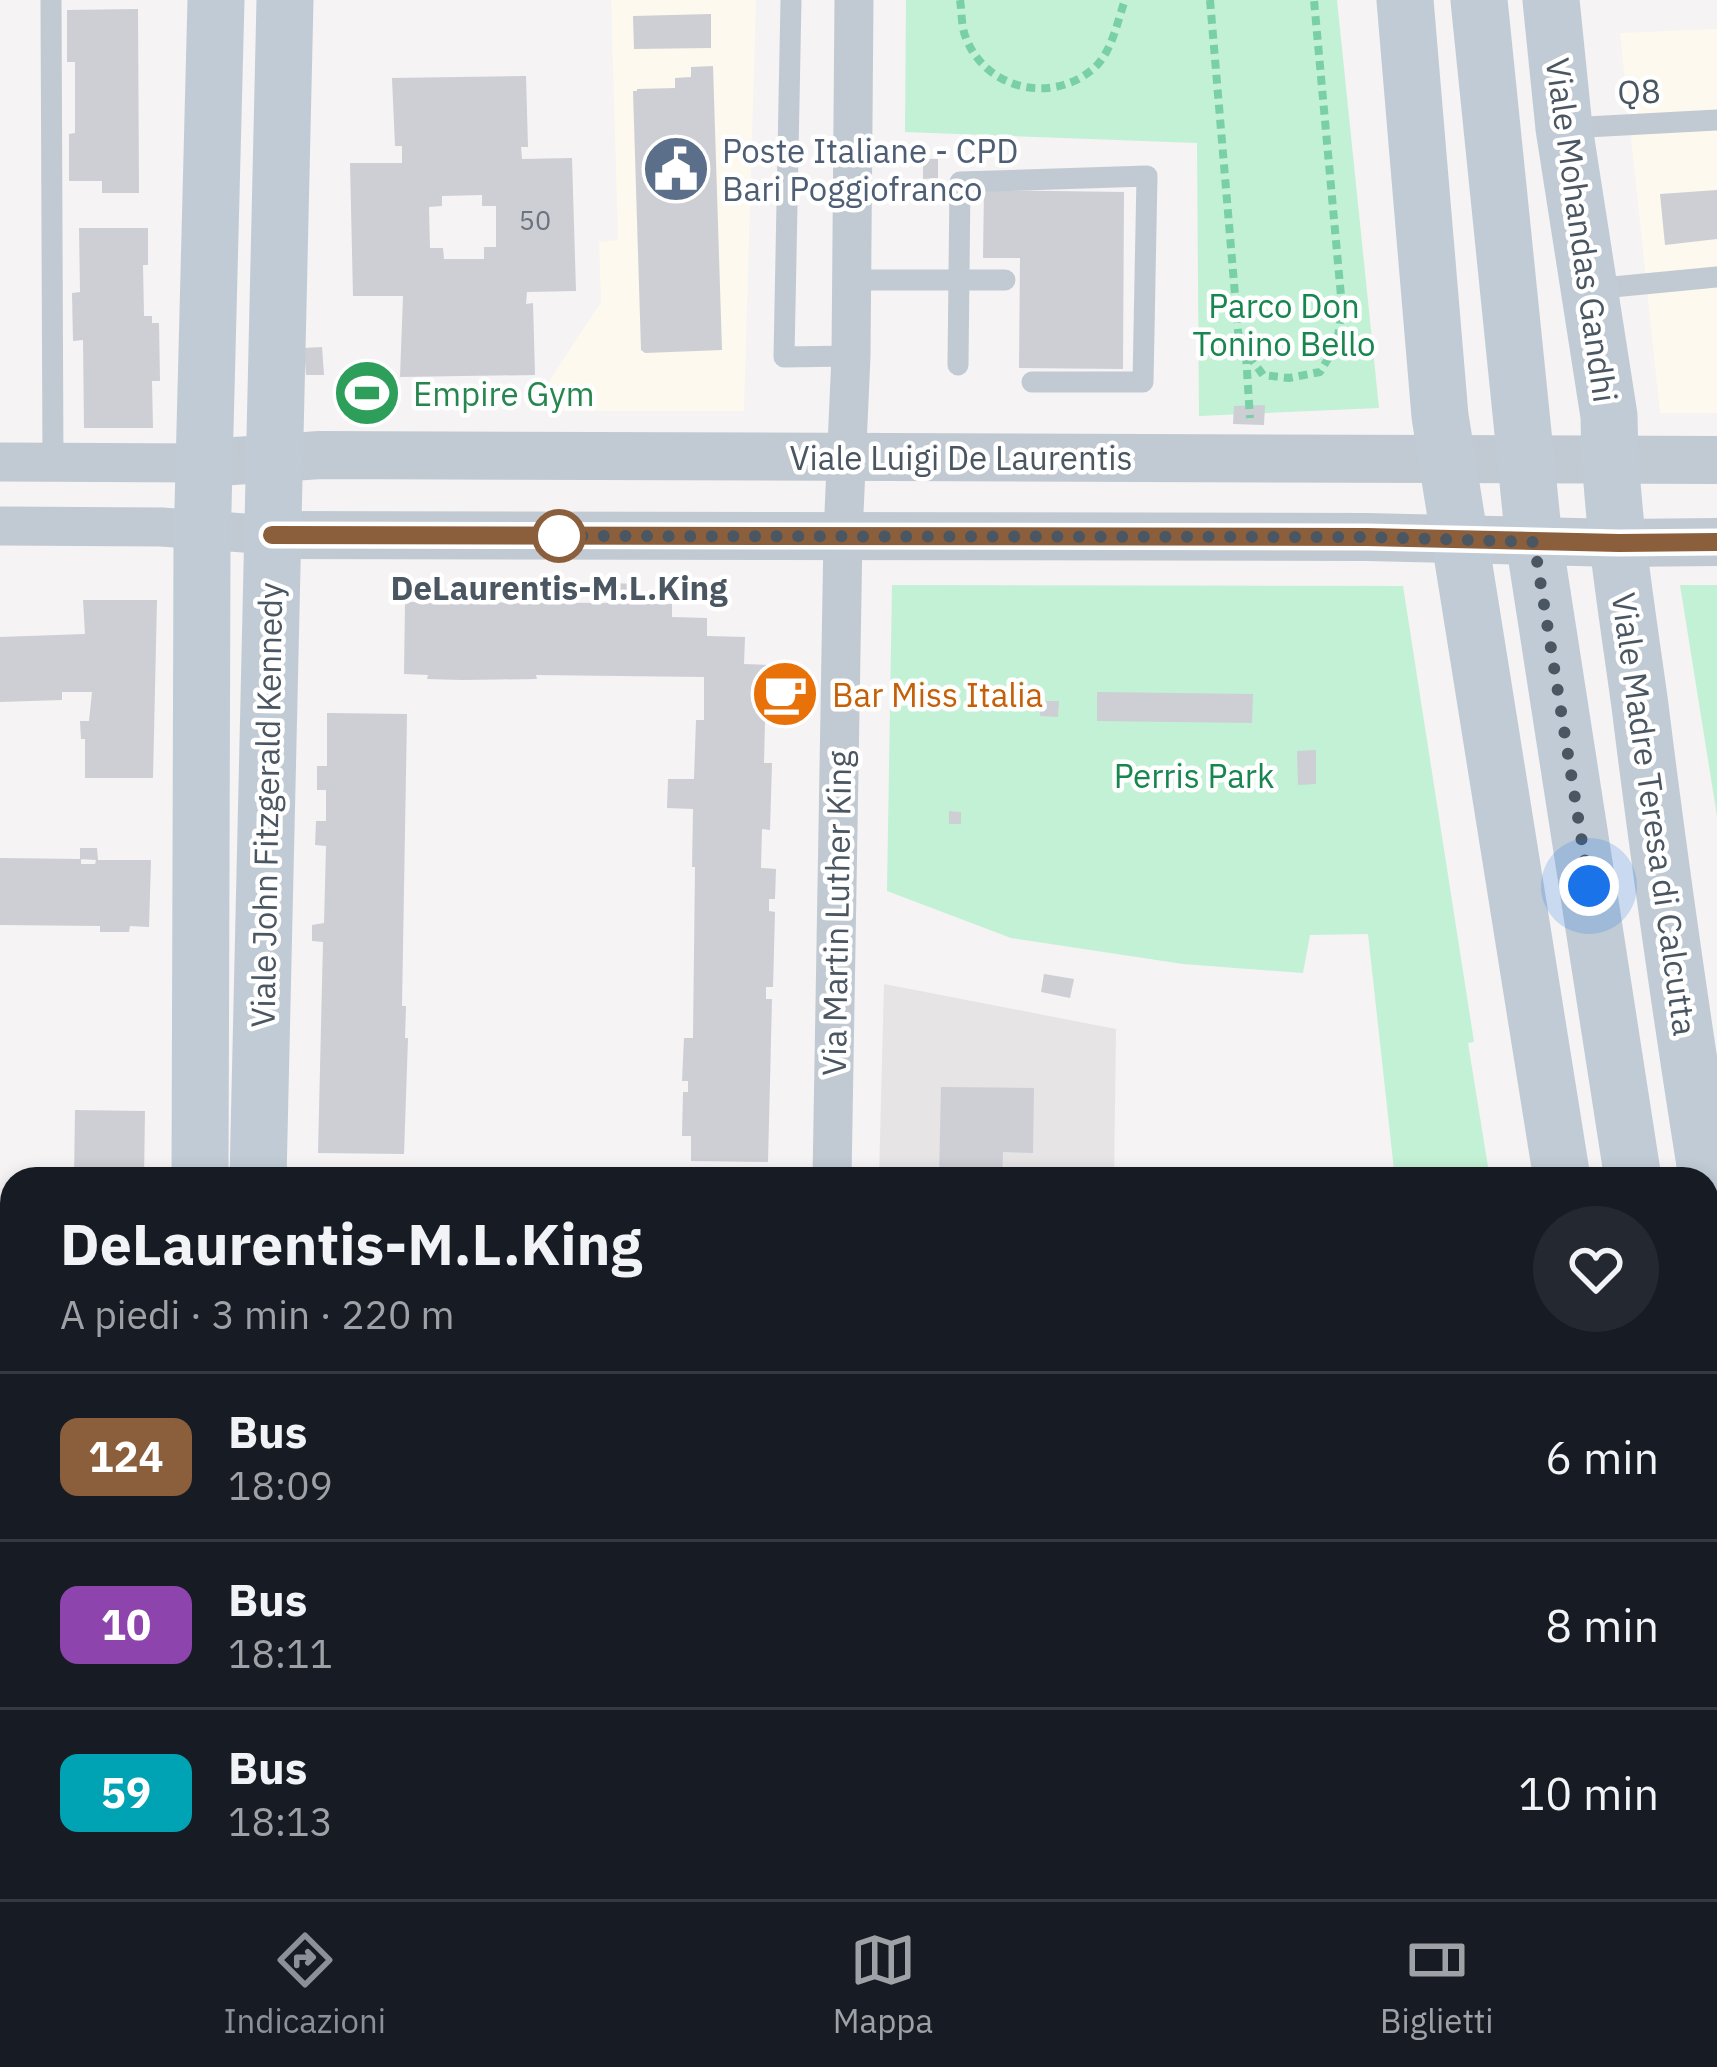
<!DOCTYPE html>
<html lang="it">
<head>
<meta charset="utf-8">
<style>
	:root { --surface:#171b24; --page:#242831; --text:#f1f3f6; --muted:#9ea1a6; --line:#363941; --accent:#8c9099 }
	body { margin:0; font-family:"IBM Plex Sans",sans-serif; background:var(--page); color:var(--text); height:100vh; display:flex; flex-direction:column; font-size:45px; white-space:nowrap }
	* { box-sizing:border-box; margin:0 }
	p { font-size:39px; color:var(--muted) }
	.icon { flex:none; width:66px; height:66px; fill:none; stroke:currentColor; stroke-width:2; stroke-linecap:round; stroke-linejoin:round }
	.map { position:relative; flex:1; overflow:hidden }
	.side { position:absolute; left:0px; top:1167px; width:1719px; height:732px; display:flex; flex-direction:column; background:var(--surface); border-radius:36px 36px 0 0; box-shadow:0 6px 18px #0003 }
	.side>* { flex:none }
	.badge { padding:0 24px; border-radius:18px; font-size:42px; line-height:78px }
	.you { position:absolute; width:60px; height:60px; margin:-30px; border:9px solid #fff; border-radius:50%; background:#1a73e8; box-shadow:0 0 0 18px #1a73e833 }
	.map>.badge { position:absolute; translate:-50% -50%; box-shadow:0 0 0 6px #fff }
	.round { display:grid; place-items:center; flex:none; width:126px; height:126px; border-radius:63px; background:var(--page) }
	.head { display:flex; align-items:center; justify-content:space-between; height:204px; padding:0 60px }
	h1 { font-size:57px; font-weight:700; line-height:90px }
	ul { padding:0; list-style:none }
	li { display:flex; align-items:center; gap:36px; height:168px; padding:0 60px; border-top:3px solid var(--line) }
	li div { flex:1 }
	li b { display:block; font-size:45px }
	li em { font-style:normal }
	li .badge { min-width:132px; font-weight:700; text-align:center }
	.tab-bar { display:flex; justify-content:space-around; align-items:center; height:168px; border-top:3px solid var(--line); background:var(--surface); font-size:33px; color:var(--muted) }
	.tab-bar a { display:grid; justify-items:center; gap:6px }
	.tab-bar .current { color:var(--accent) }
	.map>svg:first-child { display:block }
</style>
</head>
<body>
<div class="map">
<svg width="1717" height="1899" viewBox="0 0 1717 1899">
	<rect width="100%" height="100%" fill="#f5f3f3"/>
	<path fill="#fdf9ef" d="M611,0H756L744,411H531L529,384L548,383L601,302L599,242L618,240Z
		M1717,29V413H1660L1620,33Z"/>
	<path fill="#e6e4e5" d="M884,984L1116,1029L1114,1179H879Z
		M866,1887H1476L1477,1899H866Z"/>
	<path fill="#c3f1d5" d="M906,0H1337L1379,408L1199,416L1197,143L905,132Z
		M892,585L1403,586L1474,1042L1468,1043L1490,1179H1395L1368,934L1310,935L1303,973L1183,964L1011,938L887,891Z
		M1680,585H1717V816Z
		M287,1887H376L375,1899H286Z
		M1476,1887H1587V1899H1477Z"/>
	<path fill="#cdcfd5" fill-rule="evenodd" d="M138,9L139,193H102V181H69V134L75,133V62H67V10Z
		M711,14V48L634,49L633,16Z
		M713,66L722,350L645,353L641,350L633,91H637V89L675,88V78L691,77V67Z
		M526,76L528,147H521L522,159L572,158L576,291L527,292L526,304L533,303L535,375L400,377L403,296H353L350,163H402V146H395L392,78ZM482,195V206H496V247H484V259H444L443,248H430L429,207L442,206V196Z
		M923,159H938V178L923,179Z
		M984,190L1124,192L1123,369L1019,368L1020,258H983Z
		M1717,190V239L1665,245L1660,194Z
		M79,228H148V265H143L144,316H152V323H159L160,381H152L153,428H84L83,340L73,341L72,293L80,292Z
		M322,347L324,375H306L304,348Z
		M1265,405L1264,425L1233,424L1234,406Z
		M615,583L632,584V604H672V617L707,618V636L745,637L744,664L796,666L793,723L765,722L764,763H772L770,830L762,829L761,868L776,869L775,899H769V911L775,912L773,987H766V999H772L768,1162L691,1161V1136H682L683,1092H688V1081H682L684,1038H693L695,867H692L693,809L667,808L668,779H694L696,720H704V677L536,675L537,679L462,680L427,679L428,675L404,674L405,602L615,603Z
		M83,600H157L153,778H85V739H81L80,721H89L92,692H62V700L0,702V637L85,634Z
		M1097,692L1253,694L1252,723L1097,721Z
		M1040,701H1059L1058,717L1040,716Z
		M327,713L407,714L402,1006H406L405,1038H408L404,1154L318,1153L323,942L312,941V925L324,923L326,846L315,845L316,821H326V790H317V766H327Z
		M1316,750V784L1298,785L1297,751Z
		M949,811L961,812V824H949Z
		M80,848H97L98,860H151L149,927L130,926L129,932H100V926L0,925V858L81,859V864H95L96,860L80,859Z
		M1044,974L1074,979L1070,998L1041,992Z
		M941,1087L1034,1088L1033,1153L1003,1152L1002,1179H939Z
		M75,1110L145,1111L144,1179H74Z
		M466,1887H551V1899H465Z
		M667,1887H742V1899H667Z
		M899,1887H1077V1899H898Z
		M1150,1887H1228V1899H1150Z"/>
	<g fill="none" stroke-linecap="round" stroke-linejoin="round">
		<path stroke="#7ad0a6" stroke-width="8" stroke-dasharray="9 6" stroke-linecap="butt" d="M960,0C962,12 961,27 966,38C986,90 1052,104 1093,69C1112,53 1117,22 1125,0
			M1210,0L1239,342L1263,375L1289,378L1320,372L1337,344L1342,307L1314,0
			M1246,355L1250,418"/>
		<path stroke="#c1cad2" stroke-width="21" d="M51,0L53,462
			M791,0L784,357L851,356
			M1568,128L1717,120
			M853,280H1005
			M1592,289L1717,277
			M958,365L960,182L1147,176L1143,382H1032"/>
		<path stroke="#c1cad2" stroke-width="39" d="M0,462L205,463
			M0,526L162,527L272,535
			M832,1179L843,535L851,356L854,0
			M0,1425H12
			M412,1899V1887
			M816,1899L817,1887"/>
		<path stroke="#c1cad2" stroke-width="48" d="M205,463L320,455L1717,460
			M272,535L1367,537L1619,543L1717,542"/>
		<path stroke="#c1cbd6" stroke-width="57" d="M1405,0L1440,416L1562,1179
			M1479,0L1534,541L1633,1179
			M1551,0L1564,128L1609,416C1610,513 1627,610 1640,706C1662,884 1688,1062 1717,1239
			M200,1179L202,547L216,0
			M258,1179L285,0
			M1707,1680L1717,1784
			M1649,1887L1650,1899
			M182,1899V1887
			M242,1899L243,1887"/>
	</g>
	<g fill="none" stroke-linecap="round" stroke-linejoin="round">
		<g stroke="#fff" stroke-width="27">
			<path id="line" d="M272,535L1367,537L1619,543L1717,542"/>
		</g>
		<use href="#line" stroke="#8b5e3c" stroke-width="18"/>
		<path stroke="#4a5661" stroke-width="12" stroke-dasharray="0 21.6" d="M559,536H549L1367,537L1534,542L1589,886"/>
	</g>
	<defs>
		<g id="civic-disc" transform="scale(3.45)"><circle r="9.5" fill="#5c6f8a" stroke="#fff"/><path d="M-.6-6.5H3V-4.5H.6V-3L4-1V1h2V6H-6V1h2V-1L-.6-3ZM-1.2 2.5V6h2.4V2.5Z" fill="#fff"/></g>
		<g id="stadium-disc" transform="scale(3.45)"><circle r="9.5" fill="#2e9e5b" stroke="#fff"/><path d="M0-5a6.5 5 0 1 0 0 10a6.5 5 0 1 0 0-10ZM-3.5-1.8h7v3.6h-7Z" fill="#fff"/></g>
		<g id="cafe-disc" transform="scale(3.45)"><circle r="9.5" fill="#e8710a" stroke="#fff"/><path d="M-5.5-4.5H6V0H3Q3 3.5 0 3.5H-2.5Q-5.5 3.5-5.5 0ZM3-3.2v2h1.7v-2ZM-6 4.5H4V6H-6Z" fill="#fff"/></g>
	</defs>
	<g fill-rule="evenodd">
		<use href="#civic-disc" x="676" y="169"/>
		<use href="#stadium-disc" x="367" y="393"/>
		<use href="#cafe-disc" x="785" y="694"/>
	</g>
	<circle fill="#fff" stroke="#8b5e3c" stroke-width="6" cx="559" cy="536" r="24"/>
	<g text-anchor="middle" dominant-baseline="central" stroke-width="9" stroke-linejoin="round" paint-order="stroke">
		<g font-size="27" fill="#6b747e">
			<text x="535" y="219">50</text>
		</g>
		<g font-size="33" fill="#4a5661" stroke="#fff">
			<text transform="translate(1639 91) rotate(-3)">Q8</text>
			<text transform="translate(1582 230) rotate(82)">Viale Mohandas Gandhi</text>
			<text x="961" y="457">Viale Luigi De Laurentis</text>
			<text transform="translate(266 805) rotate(-89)">Viale John Fitzgerald Kennedy</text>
			<text transform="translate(1655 814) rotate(82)">Viale Madre Teresa di Calcutta</text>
			<text transform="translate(836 913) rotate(-89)">Via Martin Luther King</text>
		</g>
		<g font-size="33" fill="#4e5e75" stroke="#fff" text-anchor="start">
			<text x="722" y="150">Poste Italiane - CPD<tspan x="722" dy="38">Bari Poggiofranco</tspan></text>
		</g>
		<g font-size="33" fill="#17864f" stroke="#fff">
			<text x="1284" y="305">Parco Don<tspan x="1284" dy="38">Tonino Bello</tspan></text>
			<text x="1194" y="775">Perris Park</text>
		</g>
		<g font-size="33" fill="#27864d" stroke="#fff" text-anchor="start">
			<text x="413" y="393">Empire Gym</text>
		</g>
		<g font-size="33" font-weight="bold" fill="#4a5661" stroke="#fff">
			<text x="559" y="587">DeLaurentis-M.L.King</text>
		</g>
		<g font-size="33" fill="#c56008" stroke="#fff" text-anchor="start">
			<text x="832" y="694">Bar Miss Italia</text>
		</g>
	</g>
</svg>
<div class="you" style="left:1589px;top:886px"></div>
<section class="side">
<div class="head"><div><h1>DeLaurentis-M.L.King</h1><p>A piedi · 3 min · 220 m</p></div><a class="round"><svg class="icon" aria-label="heart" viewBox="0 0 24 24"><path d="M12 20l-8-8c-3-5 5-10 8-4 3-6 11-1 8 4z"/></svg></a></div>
<ul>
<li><span class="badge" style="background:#8b5e3c;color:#fff">124</span><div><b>Bus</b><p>18:09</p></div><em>6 min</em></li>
<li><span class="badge" style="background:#8e44ad;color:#fff">10</span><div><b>Bus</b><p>18:11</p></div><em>8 min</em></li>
<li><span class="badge" style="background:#00a3b4;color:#fff">59</span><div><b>Bus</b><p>18:13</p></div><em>10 min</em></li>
</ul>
</section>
</div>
<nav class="tab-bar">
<a class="current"><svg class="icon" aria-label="directions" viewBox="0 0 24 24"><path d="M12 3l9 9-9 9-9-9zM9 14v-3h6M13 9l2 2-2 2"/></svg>Indicazioni</a>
<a><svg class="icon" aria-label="map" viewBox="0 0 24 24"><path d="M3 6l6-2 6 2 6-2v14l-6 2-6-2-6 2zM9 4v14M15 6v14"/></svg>Mappa</a>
<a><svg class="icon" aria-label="tickets" viewBox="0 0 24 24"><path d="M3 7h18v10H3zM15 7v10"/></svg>Biglietti</a>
</nav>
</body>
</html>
